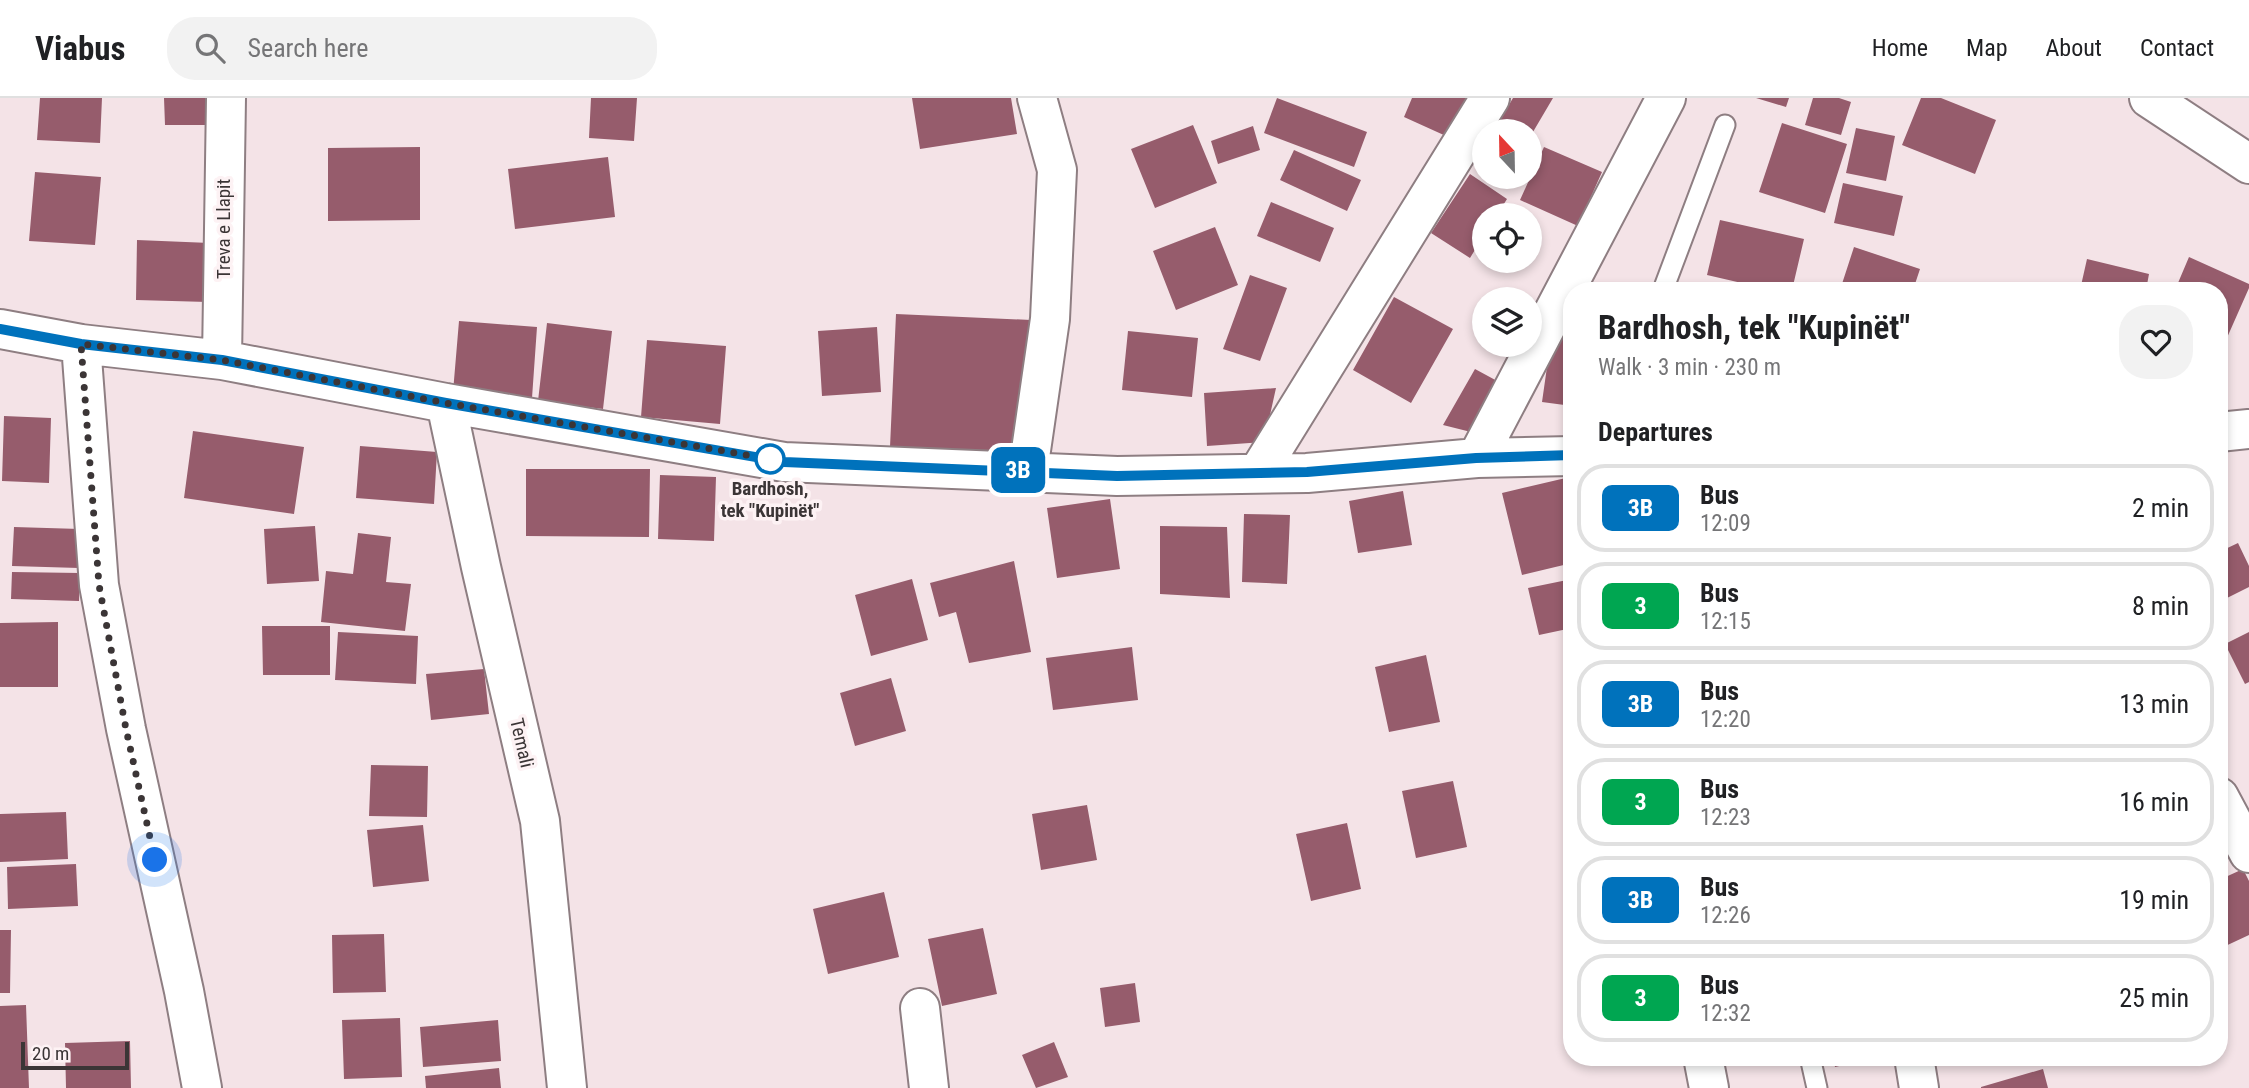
<!DOCTYPE html>
<html lang="en">
<head>
<meta charset="utf-8">
<style>
	:root { --surface:#fff; --page:#f2f2f2; --text:#202124; --muted:#757577; --line:#e0e0e0 }
	body { margin:0; font-family:"Roboto Condensed",sans-serif; background:var(--page); color:var(--text); height:100vh; display:flex; flex-direction:column; font-size:26px; white-space:nowrap }
	* { box-sizing:border-box; margin:0 }
	p { font-size:23px; color:var(--muted) }
	.icon { flex:none; width:38px; height:38px; fill:none; stroke:currentColor; stroke-width:2; stroke-linecap:round; stroke-linejoin:round }
	.map { position:relative; flex:1; overflow:hidden }
	.details { position:absolute; left:1563px; top:184px; width:665px; height:784px; display:flex; flex-direction:column; background:var(--surface); border-radius:28px; box-shadow:0 4px 10px #0003 }
	.details>* { flex:none }
	.badge { padding:0 14px; border-radius:10px; font-size:24px; line-height:46px }
	.needle { width:46px; rotate:338deg }
	.buttons { position:absolute; left:1472px; top:21px; display:grid; gap:14px }
	.buttons a { display:grid; place-items:center; width:70px; height:70px; border-radius:50%; background:var(--surface); box-shadow:0 4px 10px #0003; font-size:35px }
	.scale { position:absolute; left:21px; bottom:18px; width:108px; box-sizing:border-box; padding-left:7px; border:4px solid #3b3536; border-top:0; font-size:19px; line-height:24px; white-space:nowrap; color:#3b3536; -webkit-text-stroke:5px #fdf2f4; paint-order:stroke }
	.you { position:absolute; width:35px; height:35px; margin:-18px; border:5px solid #fff; border-radius:50%; background:#1a73e8; box-shadow:0 0 0 10px #1a73e833 }
	.map>.badge { position:absolute; translate:-50% -50%; box-shadow:0 0 0 4px #fff }
	h2 { padding:0 35px; font-size:26px; line-height:63px }
	.round { display:grid; place-items:center; flex:none; width:74px; height:74px; border-radius:28px; background:var(--page) }
	.summary { display:flex; align-items:center; justify-content:space-between; height:119px; padding:0 35px }
	h1 { font-size:33px; font-weight:700; line-height:52px }
	ul { padding:0; list-style:none }
	li { display:flex; align-items:center; gap:21px; height:88px; margin:0 14px 10px; padding:0 21px; border:4px solid var(--line); border-radius:28px }
	li div { flex:1 }
	li b { display:block; font-size:26px }
	li em { font-style:normal }
	li .badge { min-width:77px; font-weight:700; text-align:center }
	header { display:flex; align-items:center; gap:42px; box-sizing:border-box; height:98px; padding:0 35px; background:var(--surface); border-bottom:2px solid var(--line) }
	header strong { font-size:33px }
	nav { display:flex; gap:38px; margin-inline-start:auto; font-size:24px }
	.search { width:490px; height:63px; background:var(--page); display:flex; align-items:center; gap:18px; box-sizing:border-box; padding:0 24px; border-radius:28px; color:var(--muted); font-size:26px }
	.map>svg:first-child { display:block }
</style>
</head>
<body>
<header>
<strong>Viabus</strong>
<div class="search"><svg class="icon" aria-label="search" viewBox="0 0 24 24"><circle cx="10" cy="10" r="6"/><path d="M15 15l6 6"/></svg>Search here</div>
<nav><a>Home</a><a>Map</a><a>About</a><a>Contact</a></nav>
</header>
<div class="map">
<svg width="2249" height="990" viewBox="0 0 2249 990">
	<rect width="100%" height="100%" fill="#f4e3e7"/>
	<path fill="#965c6c" d="M40,0H102L100,45L37,42Z
		M164,0H213L210,27H165Z
		M591,0H637L634,43L589,40Z
		M912,0H1011L1017,36L920,51Z
		M1277,0L1367,34L1354,69L1264,35Z
		M1412,0H1475L1457,43L1404,19Z
		M1513,0H1553L1530,39V33H1518L1500,22Z
		M1756,0H1789L1786,9Z
		M1813,0H1839L1851,4L1841,37L1805,27Z
		M1921,0H1941L1996,22L1975,76L1902,47Z
		M1782,25L1847,46L1825,115L1759,94Z
		M1193,27L1217,85L1155,110L1131,51Z
		M1253,28L1260,52L1218,66L1211,43Z
		M1856,30L1895,38L1886,83L1846,75Z
		M420,49V122L328,123V50Z
		M1544,49L1602,74L1578,128L1520,102Z
		M1294,52L1361,82L1347,113L1280,82Z
		M608,59L615,119L515,131L508,71Z
		M35,74L101,79L95,147L29,143Z
		M1470,76L1507,101L1497,117H1484V137L1470,160L1431,135Z
		M1843,85L1903,98L1894,138L1834,125Z
		M1271,104L1334,130L1320,164L1257,138Z
		M1720,122L1804,141L1792,192H1772L1707,177Z
		M1215,129L1238,187L1176,212L1153,153Z
		M137,142L210,145L208,204L136,202Z
		M1854,149L1920,171L1913,192H1840Z
		M2189,159L2249,186V190L2222,251L2219,250V192H2175Z
		M2087,161L2149,176L2146,192H2080Z
		M1250,177L1287,190L1260,263L1223,251Z
		M1394,199L1453,231L1411,305L1353,272Z
		M896,216L1031,222L1025,354L890,349Z
		M459,223L537,229L532,300L453,294Z
		M547,225L612,233L603,311L538,303Z
		M877,229L881,294L822,298L818,233Z
		M1128,233L1198,240L1192,299L1122,292Z
		M1552,234L1572,237V308L1542,304Z
		M647,242L726,248L720,326L641,319Z
		M1475,271L1499,284L1471,334L1443,327Z
		M1276,290L1264,344L1207,348L1204,295Z
		M4,318L51,320L49,385L2,383Z
		M193,333L304,349L294,416L184,400Z
		M360,348L437,354L434,406L356,400Z
		M526,371H650L649,439L526,438Z
		M660,377L716,379L714,443L658,441Z
		M1570,379L1572,465L1522,477L1502,395Z
		M1403,393L1412,447L1358,455L1349,403Z
		M1110,401L1120,471L1057,480L1047,410Z
		M1244,416L1290,417L1287,486L1242,484Z
		M315,428L319,483L267,486L264,431Z
		M1160,428L1227,429L1230,500L1160,496Z
		M14,429L80,431L79,470L12,468Z
		M358,435L391,439L386,484L411,486L405,533L321,524L326,473L353,476Z
		M2238,445L2249,468V489L2219,504V454Z
		M1014,463L1031,554L969,565L956,514L939,519L930,485Z
		M12,474L80,475L79,503L11,501Z
		M912,481L928,542L871,558L855,497Z
		M1572,481V530L1539,537L1528,490Z
		M58,524V589H0V525Z
		M262,528H330V577H263Z
		M338,534L418,538L416,586L335,582Z
		M2249,534V584L2245,586L2225,546Z
		M1132,549L1138,602L1053,612L1046,560Z
		M1426,557L1440,624L1389,634L1375,569Z
		M484,571L489,616L431,622L426,576Z
		M891,580L906,633L855,648L840,595Z
		M371,667L428,668L427,719L369,718Z
		M1453,683L1467,749L1416,760L1402,693Z
		M1087,707L1097,762L1041,772L1032,716Z
		M66,714L68,761L0,764V716Z
		M1347,725L1361,791L1311,803L1296,736Z
		M423,727L429,783L373,789L367,732Z
		M76,766L78,808L8,811L7,769Z
		M2243,771L2249,783V837L2219,851V782Z
		M884,794L899,859L828,876L813,811Z
		M983,830L997,896L942,908L928,841Z
		M0,832H11L10,895H0Z
		M384,836L386,894L333,895L332,837Z
		M1135,885L1140,924L1105,929L1100,890Z
		M26,907L29,990H0V908Z
		M400,920L402,979L344,981L342,922Z
		M498,922L501,963L423,969L420,929Z
		M130,943L131,990H66L65,945Z
		M1054,944L1068,979L1036,990L1022,957Z
		M1833,959H1873V960L1835,969Z
		M499,970L501,990H426L425,978Z
		M2043,971L2048,990H1981V989Z"/>
	<g fill="none" stroke-linecap="round" stroke-linejoin="round">
		<g stroke="#8e7e82" stroke-width="23">
			<path id="lane" d="M1663,192L1725,27
				M1810,959L1817,990"/>
		</g>
		<g stroke="#8e7e82" stroke-width="42">
			<path id="street" d="M2149,0L2249,66
				M0,231L81,246L222,262L446,305L784,364L1117,378L1307,375L1477,360L1572,358
				M81,246L99,487L126,631L184,893L202,990
				M222,262L226,0
				M446,305L481,469L540,723L567,990
				M2219,334L2249,331
				M1477,360L1666,0
				M1028,373L1050,221L1057,72L1037,0
				M1258,375L1490,0
				M2219,699L2249,755
				M920,910L929,990
				M1703,959L1709,990
				M1914,959L1919,990"/>
		</g>
		<use href="#lane" stroke="#fff" stroke-width="19"/>
		<use href="#street" stroke="#fff" stroke-width="38"/>
	</g>
	<g fill="none" stroke-linecap="round" stroke-linejoin="round">
		<g stroke="#fff" stroke-width="16">
			<path id="line" d="M0,231L81,246L222,262L446,305L784,364L1117,378L1307,374L1476,360L1572,357"/>
		</g>
		<use href="#line" stroke="#0072bc" stroke-width="10"/>
		<path stroke="#3b3536" stroke-width="7" stroke-dasharray="0 12.6" d="M155,762L126,631L99,487L81,246L222,262L446,305L770,361"/>
	</g>
	<circle fill="#fff" stroke="#0072bc" stroke-width="3.5" cx="770" cy="361" r="14"/>
	<g text-anchor="middle" dominant-baseline="central" stroke-width="7" stroke-linejoin="round" paint-order="stroke">
		<g font-size="19" fill="#3b3536" stroke="#fdf2f4">
			<text transform="translate(223 131) rotate(-90)">Treva e Llapit</text>
			<text transform="translate(522 645) rotate(77)">Temali</text>
		</g>
		<g font-size="19" font-weight="bold" fill="#3b3536" stroke="#fdf2f4">
			<text x="770" y="390">Bardhosh,<tspan x="770" dy="22">tek "Kupinët"</tspan></text>
		</g>
	</g>
</svg>
<div class="buttons">
<a><svg class="needle" viewBox="-14 -14 28 28"><path d="M0-13l5 13h-10z" fill="#e53935"/><path d="M0 13l5-13h-10z" fill="#757577"/></svg></a>
<a><svg class="icon" aria-label="locate" viewBox="0 0 24 24"><circle cx="12" cy="12" r="6"/><path d="M12 2v4M12 18v4M2 12h4M18 12h4"/></svg></a>
<a><svg class="icon" aria-label="layers" viewBox="0 0 24 24"><path d="M12 4l9 5-9 5-9-5zM3 14l9 5 9-5"/></svg></a>
</div>
<div class="scale">20 m</div>
<div class="you" style="left:155px;top:762px"></div>
<b class="badge" style="left:1018px;top:372px;background:#0072bc;color:#fff">3B</b>
<section class="details">
<div class="summary"><div><h1>Bardhosh, tek &quot;Kupinët&quot;</h1><p>Walk · 3 min · 230 m</p></div><a class="round"><svg class="icon" aria-label="heart" viewBox="0 0 24 24"><path d="M12 20l-8-8c-3-5 5-10 8-4 3-6 11-1 8 4z"/></svg></a></div>
<h2>Departures</h2>
<ul>
<li><span class="badge" style="background:#0072bc;color:#fff">3B</span><div><b>Bus</b><p>12:09</p></div><em>2 min</em></li>
<li><span class="badge" style="background:#00a651;color:#fff">3</span><div><b>Bus</b><p>12:15</p></div><em>8 min</em></li>
<li><span class="badge" style="background:#0072bc;color:#fff">3B</span><div><b>Bus</b><p>12:20</p></div><em>13 min</em></li>
<li><span class="badge" style="background:#00a651;color:#fff">3</span><div><b>Bus</b><p>12:23</p></div><em>16 min</em></li>
<li><span class="badge" style="background:#0072bc;color:#fff">3B</span><div><b>Bus</b><p>12:26</p></div><em>19 min</em></li>
<li><span class="badge" style="background:#00a651;color:#fff">3</span><div><b>Bus</b><p>12:32</p></div><em>25 min</em></li>
</ul>
</section>
</div>
</body>
</html>
